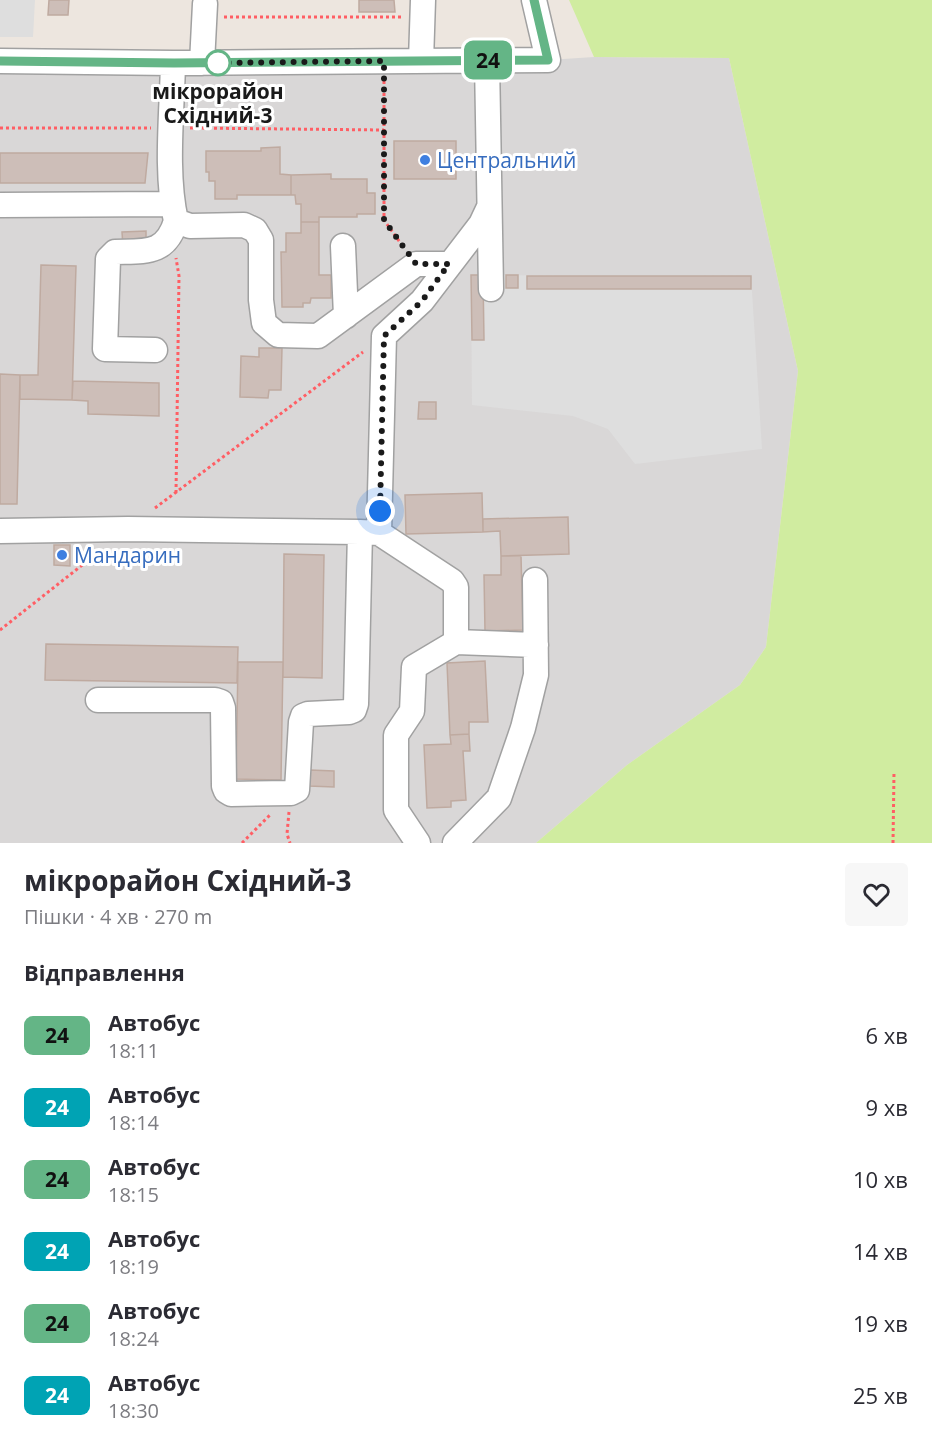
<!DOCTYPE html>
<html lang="uk">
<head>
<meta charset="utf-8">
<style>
	:root { --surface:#fff; --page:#f7f7f7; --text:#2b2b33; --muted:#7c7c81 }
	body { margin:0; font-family:"Open Sans",sans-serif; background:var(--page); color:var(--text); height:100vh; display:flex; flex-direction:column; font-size:22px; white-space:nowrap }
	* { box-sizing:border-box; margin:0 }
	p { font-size:20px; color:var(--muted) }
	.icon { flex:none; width:33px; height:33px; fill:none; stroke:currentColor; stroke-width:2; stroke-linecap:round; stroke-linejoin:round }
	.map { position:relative; height:843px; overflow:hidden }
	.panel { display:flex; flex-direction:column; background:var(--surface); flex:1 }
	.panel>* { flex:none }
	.badge { padding:0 12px; border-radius:9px; font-size:21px; line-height:39px }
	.you { position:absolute; width:30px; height:30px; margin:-15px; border:4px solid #fff; border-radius:50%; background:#1a73e8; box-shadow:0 0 0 9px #1a73e833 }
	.map>.badge { position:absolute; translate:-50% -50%; box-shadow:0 0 0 3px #fff }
	h2 { padding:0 24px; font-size:22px; line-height:54px }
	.round { display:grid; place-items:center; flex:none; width:63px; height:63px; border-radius:6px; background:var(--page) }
	.head { display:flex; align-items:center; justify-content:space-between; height:102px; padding:0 24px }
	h1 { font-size:28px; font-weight:700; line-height:45px }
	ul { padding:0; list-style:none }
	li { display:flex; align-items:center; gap:18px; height:72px; padding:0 24px }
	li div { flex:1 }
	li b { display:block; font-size:22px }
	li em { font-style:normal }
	li .badge { min-width:66px; font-weight:700; text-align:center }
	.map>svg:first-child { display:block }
</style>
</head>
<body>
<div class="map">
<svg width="932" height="843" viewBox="0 0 932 843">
	<rect width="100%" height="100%" fill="#ede6df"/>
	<path fill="#d9d7d7" d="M594,57L729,58L798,371L766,647L740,685L627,765L536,843H0V62L548,60Z"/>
	<path fill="#d0eca0" d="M569,0H932V843H536L627,765L740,685L766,647L798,371L729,58L594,57Z"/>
	<path fill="#dedede" d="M0,0H35L33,37H0Z
		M471,275L751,276L762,449L635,464L608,429L573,416L472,405Z"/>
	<path fill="#cdbeb8" stroke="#bfaaa0" stroke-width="1.5" d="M49,0H69L68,15H48Z
		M359,0H394L395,12H359Z
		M394,141H456V179H394Z
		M280,147V174L291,175V195H237V199H215V181H209V172H206V151H261V148Z
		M0,153H148L145,183H0Z
		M331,174V179H367V193H375V214H357V217H319V222H301V204H296L295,195H291V175Z
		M301,222H319V275H331V298H311L310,303H303V307H282L281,252H286V233H301Z
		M146,231V247H123L122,232Z
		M41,265L76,266L72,400L20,399V375H38Z
		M471,275H483L484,340H472Z
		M506,275H518V288H506Z
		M527,276H751V289H527Z
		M259,348H282L281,390H269L268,398L240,397L241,356L259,357Z
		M0,374L20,375L17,504H0Z
		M73,381L159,383V416L88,414V401L72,400Z
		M419,402H436V419H418Z
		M482,493L483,532L406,534L405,495Z
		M568,517L569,554L501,556L500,531L483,532V519Z
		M54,545H70V566L54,565Z
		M284,554L324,555L322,678L283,677Z
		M501,556H521L523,630L485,631L484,575H501Z
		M46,644L238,647L237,683L45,680Z
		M485,661L488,722H469V734L450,735L447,663Z
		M238,662H283L281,780L236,779Z
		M469,734L470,751H463L466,800L451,801V807L427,808L424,745L451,744L450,735Z
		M310,770L334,771V787L309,786Z"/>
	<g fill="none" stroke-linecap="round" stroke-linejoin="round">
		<g stroke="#a1a1a1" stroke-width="27">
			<path id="minor" d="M0,61L173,63L548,60L534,0
				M421,61L423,0
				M487,61L491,289
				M173,63C172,113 165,173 176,221L190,226L244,225L255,230L261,240V300L264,323L278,335L318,336L416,264H449
				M202,63L205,4
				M0,205L172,204
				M343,246L346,316
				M155,350L105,349L108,259L115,252C145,251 166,255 176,221
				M0,531L128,529L360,532
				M379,533L452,581L456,587V642L414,667L412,711L396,735V810L418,843
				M456,642L536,645
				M98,700H215L221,702L223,708L224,786L226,791L231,794L291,793L297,790L301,722L303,716L308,714L349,712L354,710L356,704L360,532L379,533L384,336L422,301L481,224L489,207
				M455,843L499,798L523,728L536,675L535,580"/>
		</g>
		<path stroke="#ff5e64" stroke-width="3" stroke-dasharray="3 3" stroke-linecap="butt" d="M224,17H403
			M384,81V220L404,248
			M0,128H151
			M190,128L384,130
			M176,493L179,276L176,258
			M155,508L363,352
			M0,630L100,551
			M289,812L287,834L290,843
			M242,843L271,814
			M893,843L894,772"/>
		<use href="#minor" stroke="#fff" stroke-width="24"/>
	</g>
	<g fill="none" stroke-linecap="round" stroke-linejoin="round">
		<g stroke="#fff" stroke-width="14">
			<path id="line" d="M0,61L174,63L548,60L534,0"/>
		</g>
		<use href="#line" stroke="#64b586" stroke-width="9"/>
		<path stroke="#1a1a1a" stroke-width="6" stroke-dasharray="0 10.8" d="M218,63L384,61V220L416,264H449L422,301L384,336L380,511"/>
	</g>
	<circle fill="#fff" stroke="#64b586" stroke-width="3" cx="218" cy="63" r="12"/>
	<g fill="#3f7fe0" stroke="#fff" stroke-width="2">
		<circle cx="425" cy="160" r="6"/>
		<circle cx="62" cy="555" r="6"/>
	</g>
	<g text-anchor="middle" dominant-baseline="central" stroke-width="6" stroke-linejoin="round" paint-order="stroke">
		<g font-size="21" font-weight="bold" fill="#1a1a1a" stroke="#fff">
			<text x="218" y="91">мікрорайон<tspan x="218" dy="24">Східний-3</tspan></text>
		</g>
		<g font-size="21" fill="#366cbe" stroke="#fff" text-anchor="start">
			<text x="437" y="160">Центральний</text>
			<text x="74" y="555">Мандарин</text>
		</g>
	</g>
</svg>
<div class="you" style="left:380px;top:511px"></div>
<b class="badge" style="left:488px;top:60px;background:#64b586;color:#111">24</b>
</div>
<section class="panel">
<div class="head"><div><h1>мікрорайон Східний-3</h1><p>Пішки · 4 хв · 270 m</p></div><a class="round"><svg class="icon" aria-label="heart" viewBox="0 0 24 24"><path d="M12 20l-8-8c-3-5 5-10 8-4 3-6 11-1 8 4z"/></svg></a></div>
<h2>Відправлення</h2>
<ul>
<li><span class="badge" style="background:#64b586;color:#111">24</span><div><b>Автобус</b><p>18:11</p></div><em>6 хв</em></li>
<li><span class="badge" style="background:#00a3b4;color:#fff">24</span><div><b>Автобус</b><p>18:14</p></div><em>9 хв</em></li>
<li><span class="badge" style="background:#64b586;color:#111">24</span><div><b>Автобус</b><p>18:15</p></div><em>10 хв</em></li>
<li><span class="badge" style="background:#00a3b4;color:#fff">24</span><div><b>Автобус</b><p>18:19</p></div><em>14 хв</em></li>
<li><span class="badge" style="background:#64b586;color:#111">24</span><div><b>Автобус</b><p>18:24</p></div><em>19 хв</em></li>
<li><span class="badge" style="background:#00a3b4;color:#fff">24</span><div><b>Автобус</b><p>18:30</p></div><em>25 хв</em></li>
</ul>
</section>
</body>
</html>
